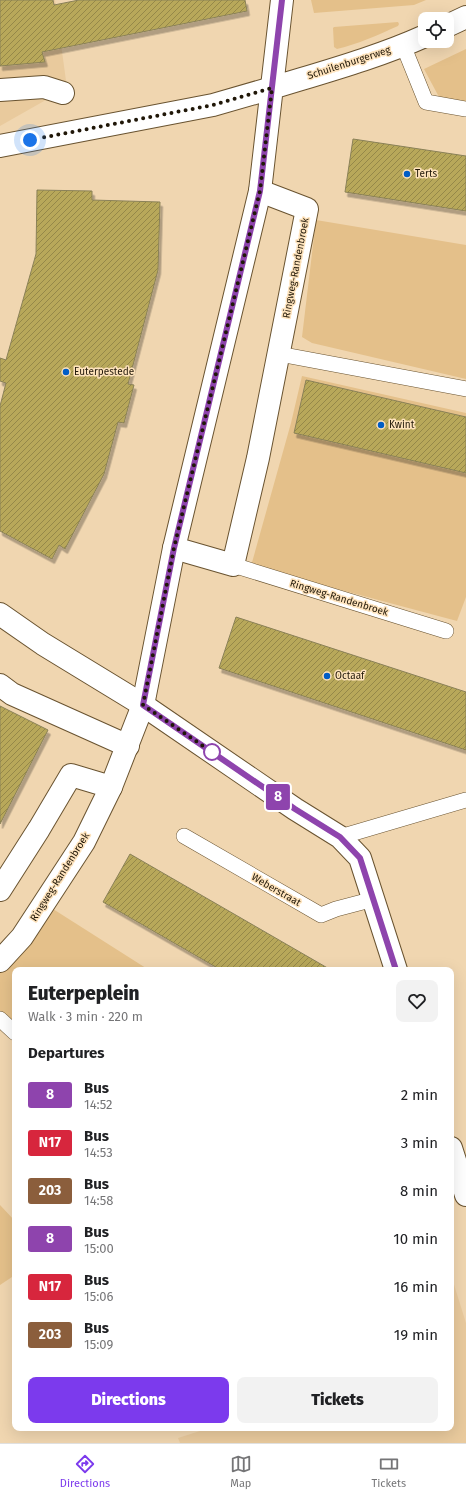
<!DOCTYPE html>
<html lang="en">
<head>
<meta charset="utf-8">
<style>
	:root { --surface:#fff; --page:#f2f2f2; --text:#202124; --muted:#757577; --line:#e0e0e0; --accent:#7c3aed }
	body { margin:0; font-family:"Fira Sans",sans-serif; background:var(--page); color:var(--text); height:100vh; display:flex; flex-direction:column; font-size:15px; white-space:nowrap }
	* { box-sizing:border-box; margin:0 }
	p { font-size:13px; color:var(--muted) }
	.icon { flex:none; width:22px; height:22px; fill:none; stroke:currentColor; stroke-width:2; stroke-linecap:round; stroke-linejoin:round }
	.map { position:relative; flex:1; overflow:hidden }
	.sheet { position:absolute; left:12px; top:967px; width:442px; height:464px; display:flex; flex-direction:column; background:var(--surface); border-radius:8px; box-shadow:0 4px 16px #0002 }
	.sheet>* { flex:none }
	.badge { padding:0 8px; border-radius:3px; font-size:14px; line-height:26px }
	.fabs { position:absolute; left:418px; top:12px; display:grid; gap:8px }
	.fabs a { display:grid; place-items:center; width:36px; height:36px; border-radius:8px; background:var(--surface); box-shadow:0 4px 16px #0002; font-size:20px }
	.you { position:absolute; width:20px; height:20px; margin:-10px; border:3px solid #fff; border-radius:50%; background:#1a73e8; box-shadow:0 0 0 6px #1a73e833 }
	.map>.badge { position:absolute; translate:-50% -50%; box-shadow:0 0 0 2px #fff }
	h2 { padding:0 16px; font-size:15px; line-height:36px }
	.round { display:grid; place-items:center; flex:none; width:42px; height:42px; border-radius:8px; background:var(--page) }
	.head { display:flex; align-items:center; justify-content:space-between; height:68px; padding:0 16px }
	h1 { font-size:19px; font-weight:800; line-height:30px }
	.primary-button { display:flex; gap:8px; margin-top:auto; padding:8px 16px }
	.primary-button a { flex:1; height:46px; border-radius:8px; background:var(--accent); color:#fff; font-size:16px; font-weight:800; line-height:46px; text-align:center }
	.primary-button a+a { background:var(--page); color:var(--text) }
	ul { padding:0; list-style:none }
	li { display:flex; align-items:center; gap:12px; height:48px; padding:0 16px }
	li div { flex:1 }
	li b { display:block; font-size:15px }
	li em { font-style:normal }
	li .badge { min-width:44px; font-weight:700; text-align:center }
	.tab-bar { display:flex; justify-content:space-around; align-items:center; height:56px; border-top:1px solid var(--line); background:var(--surface); font-size:11px; color:var(--muted) }
	.tab-bar a { display:grid; justify-items:center; gap:2px }
	.tab-bar .active { color:var(--accent) }
	.map>svg:first-child { display:block }
</style>
</head>
<body>
<div class="map">
<svg width="466" height="1443" viewBox="0 0 466 1443">
	<defs>
		<pattern id="building-hatch" width="6" height="6" patternUnits="userSpaceOnUse"><rect width="6" height="6" fill="#b8a85a"/><path d="M-1 1l2-2M0 6l6-6M5 7l2-2" fill="none" stroke="#958848"/></pattern>
		<filter id="shadow"><feDropShadow dx="2.5" dy="4.5" stdDeviation="0" flood-color="#0004"/></filter>
	</defs>
	<rect width="100%" height="100%" fill="#f0d6b0"/>
	<path fill="#e9ca9d" d="M0,0H55L67,88L0,126Z
		M451,1275L466,1323V1443H180L178,1438L200,1431L199,1428H451Z"/>
	<path fill="#e4c08a" d="M311,0H426L414,5L314,13Z
		M398,22L399,24L398,26C378,35 358,44 337,49L334,47L333,28L334,27Z
		M466,49V105L439,97L424,69Z
		M316,220L466,245V379L312,343L302,337Z
		M302,376L466,413V597L457,621L251,566L291,423Z
		M53,909L149,970H15V1026L0,1011V972L33,938Z
		M0,1205L15,1221V1275L0,1285Z"/>
	<path fill="url(#building-hatch)" stroke="#8a8158" filter="url(#shadow)" d="M0,0H53L54,5L79,0H245L247,11L42,52L45,62L0,66Z
		M353,139L466,156V211L345,192Z
		M37,190L92,191V200L160,202L158,270L128,384L134,385L124,423L118,422L104,474L65,549L59,545L52,559L0,531V406L6,383L0,381V358L6,360L36,254Z
		M306,380L466,417V473L294,433Z
		M236,617L466,692V750L219,668Z
		M0,706L48,730L0,824Z
		M130,854L331,970H221L103,902Z"/>
	<g fill="none" stroke-linecap="round" stroke-linejoin="round">
		<g stroke="#695330" stroke-width="16">
			<path id="lane" d="M403,45L426,102L466,109
				M279,354L466,389
				M233,565L446,631
				M184,836L321,915L336,909L374,899
				M340,837L466,800
				M0,1019L15,1033"/>
		</g>
		<g stroke="#695330" stroke-width="24">
			<path id="street" d="M0,90L44,87L63,93
				M0,146L213,105L272,88
				M174,548L233,565L258,458L307,209L260,191
				M0,614L43,644L143,705L295,809L340,837L360,858L396,970
				M0,685L12,694L128,746
				M0,890L39,829L71,775L111,787
				M451,1148L466,1195"/>
		</g>
		<g stroke="#695330" stroke-width="24">
			<path id="secondary" d="M447,26L466,17
				M272,88C324,72 376,58 425,36
				M0,961L22,937L84,842L111,787L143,705L174,548L260,191L282,0"/>
		</g>
		<use href="#lane" stroke="#fff" stroke-width="15"/>
		<use href="#street" stroke="#fff" stroke-width="22"/>
		<use href="#secondary" stroke="#fff" stroke-width="22"/>
	</g>
	<g fill="none" stroke-linecap="round" stroke-linejoin="round">
		<g stroke="#fff" stroke-width="9">
			<path id="line" d="M282,0L260,191L174,548L143,705L295,809L340,837L360,858L396,970"/>
		</g>
		<use href="#line" stroke="#8e44ad" stroke-width="6"/>
		<path stroke="#201708" stroke-width="4" stroke-dasharray="0 7.2" d="M30,140L213,105L272,88L260,191L174,548L143,705L212,752"/>
	</g>
	<g fill="#005dc6" stroke="#fee3bc" stroke-width="1.5">
		<circle cx="407" cy="174" r="4"/>
		<circle cx="66" cy="372" r="4"/>
		<circle cx="381" cy="425" r="4"/>
		<circle cx="327" cy="676" r="4"/>
	</g>
	<circle fill="#fff" stroke="#8e44ad" stroke-width="2" cx="212" cy="752" r="8"/>
	<g text-anchor="middle" dominant-baseline="central" stroke-width="3" stroke-linejoin="round" paint-order="stroke">
		<g font-size="10" fill="#201708" stroke="#fee3bc">
			<text transform="translate(349 63) rotate(-18)">Schuilenburgerweg</text>
			<text transform="translate(296 268) rotate(-79)">Ringweg-Randenbroek</text>
			<text transform="translate(339 598) rotate(17)">Ringweg-Randenbroek</text>
			<text transform="translate(60 877) rotate(-58)">Ringweg-Randenbroek</text>
			<text transform="translate(276 890) rotate(30)">Weberstraat</text>
		</g>
		<g font-size="10" fill="#201708" stroke="#fee3bc" text-anchor="start">
			<text x="415" y="174">Terts</text>
			<text x="74" y="372">Euterpestede</text>
			<text x="389" y="425">Kwint</text>
			<text x="335" y="676">Octaaf</text>
		</g>
	</g>
</svg>
<div class="fabs">
<a><svg class="icon" aria-label="locate" viewBox="0 0 24 24"><circle cx="12" cy="12" r="6"/><path d="M12 2v4M12 18v4M2 12h4M18 12h4"/></svg></a>
</div>
<div class="you" style="left:30px;top:140px"></div>
<b class="badge" style="left:278px;top:797px;background:#8e44ad;color:#fff">8</b>
<section class="sheet">
<div class="head"><div><h1>Euterpeplein</h1><p>Walk · 3 min · 220 m</p></div><a class="round"><svg class="icon" aria-label="heart" viewBox="0 0 24 24"><path d="M12 20l-8-8c-3-5 5-10 8-4 3-6 11-1 8 4z"/></svg></a></div>
<h2>Departures</h2>
<ul>
<li><span class="badge" style="background:#8e44ad;color:#fff">8</span><div><b>Bus</b><p>14:52</p></div><em>2 min</em></li>
<li><span class="badge" style="background:#d7263d;color:#fff">N17</span><div><b>Bus</b><p>14:53</p></div><em>3 min</em></li>
<li><span class="badge" style="background:#8b5e3c;color:#fff">203</span><div><b>Bus</b><p>14:58</p></div><em>8 min</em></li>
<li><span class="badge" style="background:#8e44ad;color:#fff">8</span><div><b>Bus</b><p>15:00</p></div><em>10 min</em></li>
<li><span class="badge" style="background:#d7263d;color:#fff">N17</span><div><b>Bus</b><p>15:06</p></div><em>16 min</em></li>
<li><span class="badge" style="background:#8b5e3c;color:#fff">203</span><div><b>Bus</b><p>15:09</p></div><em>19 min</em></li>
</ul>
<div class="primary-button"><a>Directions</a><a>Tickets</a></div>
</section>
</div>
<nav class="tab-bar">
<a class="active"><svg class="icon" aria-label="directions" viewBox="0 0 24 24"><path d="M12 3l9 9-9 9-9-9zM9 14v-3h6M13 9l2 2-2 2"/></svg>Directions</a>
<a><svg class="icon" aria-label="map" viewBox="0 0 24 24"><path d="M3 6l6-2 6 2 6-2v14l-6 2-6-2-6 2zM9 4v14M15 6v14"/></svg>Map</a>
<a><svg class="icon" aria-label="tickets" viewBox="0 0 24 24"><path d="M3 7h18v10H3zM15 7v10"/></svg>Tickets</a>
</nav>
</body>
</html>
